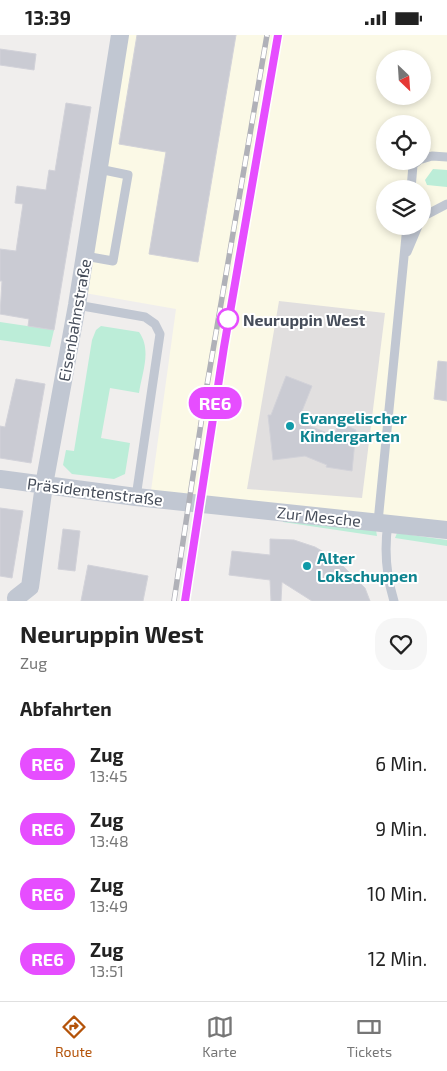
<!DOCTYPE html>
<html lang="de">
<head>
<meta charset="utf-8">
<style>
	:root { --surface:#fff; --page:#f6f6f6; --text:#222; --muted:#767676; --line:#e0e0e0; --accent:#b45309 }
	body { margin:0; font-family:"Exo 2",sans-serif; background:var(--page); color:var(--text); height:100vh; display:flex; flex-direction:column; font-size:19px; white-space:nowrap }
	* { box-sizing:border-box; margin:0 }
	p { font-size:16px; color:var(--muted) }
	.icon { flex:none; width:28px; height:28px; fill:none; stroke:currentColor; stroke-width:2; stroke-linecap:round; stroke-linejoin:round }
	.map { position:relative; height:566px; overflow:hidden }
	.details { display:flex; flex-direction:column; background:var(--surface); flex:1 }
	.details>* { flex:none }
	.badge { padding:0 10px; border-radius:16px; font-size:18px; line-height:32px }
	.needle { width:32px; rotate:155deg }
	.buttons { position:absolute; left:376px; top:15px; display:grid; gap:10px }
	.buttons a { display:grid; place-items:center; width:55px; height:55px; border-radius:50%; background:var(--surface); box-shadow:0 2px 8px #0003; font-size:25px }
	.map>.badge { position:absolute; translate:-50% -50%; box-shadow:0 0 0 2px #fff }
	h2 { padding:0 20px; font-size:19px; line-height:45px }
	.round { display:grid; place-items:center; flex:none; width:52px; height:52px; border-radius:20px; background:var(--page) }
	.summary { display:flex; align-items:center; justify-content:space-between; height:85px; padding:0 20px }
	h1 { font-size:24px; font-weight:700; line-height:38px }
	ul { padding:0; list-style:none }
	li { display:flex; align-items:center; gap:15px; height:65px; padding:0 20px }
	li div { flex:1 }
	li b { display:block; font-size:19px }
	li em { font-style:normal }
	li .badge { min-width:55px; font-weight:700; text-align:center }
	.status { display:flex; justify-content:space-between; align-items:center; height:35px; padding:0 25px; background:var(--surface); direction:ltr }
	.status svg { height:14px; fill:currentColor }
	.tabs { display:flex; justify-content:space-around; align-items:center; height:70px; border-top:1px solid var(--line); background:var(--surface); font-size:14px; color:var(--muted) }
	.tabs a { display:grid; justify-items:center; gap:2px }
	.tabs .selected { color:var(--accent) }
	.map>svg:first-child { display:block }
</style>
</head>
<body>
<div class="status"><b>13:39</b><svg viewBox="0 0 49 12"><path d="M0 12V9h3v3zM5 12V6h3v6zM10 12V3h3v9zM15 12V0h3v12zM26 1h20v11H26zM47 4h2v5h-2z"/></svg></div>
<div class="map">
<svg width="447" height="566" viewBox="0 0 447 566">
	<rect width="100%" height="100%" fill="#f0eeed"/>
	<path fill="#fbf9e6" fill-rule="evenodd" d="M120,0H447V495L150,463L176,274L79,257ZM385,24H422V61H385ZM385,89H422V126H385ZM385,154H422V191H385Z"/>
	<path fill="#e1dfdf" d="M279,266L385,278L362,463L247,454Z"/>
	<path fill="#bcedd8" d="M433,134L447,135V152L427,150L425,145Z
		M0,287L54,295L50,312L0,305Z
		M101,291L139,297C152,315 142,338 139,358L110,353L101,403L130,408L125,439L114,444L72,439L63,430L66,415L74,416L92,305L96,295Z
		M283,483L376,495L377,501L283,487Z
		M397,498L447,505V511L395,503Z"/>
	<path fill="#cacbd3" stroke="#d2d2d9" d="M137,0H236L198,227L149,219L166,117L119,109Z
		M0,14L36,19L34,35L0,30Z
		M66,68L91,72L54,295L28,291L29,284L0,279L2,246H0V214L16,216L23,169L15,168L17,151L46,155L49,135L55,136Z
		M438,326L447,327V366L434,364Z
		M286,341L312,351L298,386L334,401L339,387L356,395L352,436L326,432L327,430L305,421L273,425L268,380H271Z
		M16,344L45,349L31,428L0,423V391L5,392Z
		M0,473L23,476L12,543L0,541Z
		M63,494L80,496L75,536L58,534Z
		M270,504L294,505L315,512L336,524L365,553L370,566H312L282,547L281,566H271L270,545L229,540L232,516L270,520Z
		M88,530L148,541L143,566H81Z"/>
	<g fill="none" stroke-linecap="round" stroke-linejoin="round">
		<path stroke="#c1c7d2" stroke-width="9" d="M422,124L432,121L447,122
			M411,154L413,130L418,126
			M422,182L447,169
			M407,217L418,191
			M85,221L113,226L128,140L99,134
			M77,270L145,282L155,289L160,299L136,462
			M378,487L407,191
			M388,488C384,515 386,540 394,566"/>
		<path stroke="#c1c7d2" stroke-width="18" d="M0,444L136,462L447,495
			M16,563L30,552L44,450L77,270L120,0"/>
		<g stroke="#b0b1b8" stroke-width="5.5">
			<path id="rail" d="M174,566L205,362L267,0
				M185,566L221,330L278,0"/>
		</g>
		<use href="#rail" stroke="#fff" stroke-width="4" stroke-dasharray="11" stroke-linecap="butt"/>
	</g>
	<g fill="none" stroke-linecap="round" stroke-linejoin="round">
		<g stroke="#fff" stroke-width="11">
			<path id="line" d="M185,566L224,312L278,0"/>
		</g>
		<use href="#line" stroke="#e64dff" stroke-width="8"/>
	</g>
	<circle fill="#fff" stroke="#e64dff" stroke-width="2.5" cx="228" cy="284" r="10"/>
	<g fill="#0f9aa8" stroke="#fff" stroke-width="2">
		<circle cx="290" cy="391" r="5"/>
		<circle cx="307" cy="531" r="5"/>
	</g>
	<g text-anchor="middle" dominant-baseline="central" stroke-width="4" stroke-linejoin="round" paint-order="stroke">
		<g font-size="16" font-weight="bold" fill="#464d5a" stroke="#fff" text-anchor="start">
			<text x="243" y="284">Neuruppin West</text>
		</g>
		<g font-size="16" fill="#464d5a" stroke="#fff">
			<text transform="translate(74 285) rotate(-80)">Eisenbahnstraße</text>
			<text transform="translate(95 456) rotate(7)">Präsidentenstraße</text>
			<text transform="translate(319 481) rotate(6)">Zur Mesche</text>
		</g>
		<g font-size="16" font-weight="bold" fill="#0d838f" stroke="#fff" text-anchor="start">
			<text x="300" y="382">Evangelischer<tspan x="300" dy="18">Kindergarten</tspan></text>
			<text x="317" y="522">Alter<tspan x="317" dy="18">Lokschuppen</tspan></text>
		</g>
	</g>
</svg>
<div class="buttons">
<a><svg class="needle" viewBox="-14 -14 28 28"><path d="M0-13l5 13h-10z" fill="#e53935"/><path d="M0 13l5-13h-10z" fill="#767676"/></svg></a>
<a><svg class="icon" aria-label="locate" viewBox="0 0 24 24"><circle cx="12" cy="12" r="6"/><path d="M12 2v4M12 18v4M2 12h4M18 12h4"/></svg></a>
<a><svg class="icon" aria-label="layers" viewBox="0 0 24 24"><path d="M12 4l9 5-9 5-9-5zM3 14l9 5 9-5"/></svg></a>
</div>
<b class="badge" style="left:215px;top:368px;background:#e64dff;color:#fff">RE6</b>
</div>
<section class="details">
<div class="summary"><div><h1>Neuruppin West</h1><p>Zug</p></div><a class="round"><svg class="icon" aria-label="heart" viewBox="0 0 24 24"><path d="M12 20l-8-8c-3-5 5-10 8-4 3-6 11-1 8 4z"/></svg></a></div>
<h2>Abfahrten</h2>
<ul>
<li><span class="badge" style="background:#e64dff;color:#fff">RE6</span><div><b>Zug</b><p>13:45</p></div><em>6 Min.</em></li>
<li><span class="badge" style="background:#e64dff;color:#fff">RE6</span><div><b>Zug</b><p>13:48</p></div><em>9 Min.</em></li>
<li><span class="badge" style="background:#e64dff;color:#fff">RE6</span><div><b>Zug</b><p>13:49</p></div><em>10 Min.</em></li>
<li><span class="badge" style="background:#e64dff;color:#fff">RE6</span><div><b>Zug</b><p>13:51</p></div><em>12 Min.</em></li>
</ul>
</section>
<nav class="tabs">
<a class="selected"><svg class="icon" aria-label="directions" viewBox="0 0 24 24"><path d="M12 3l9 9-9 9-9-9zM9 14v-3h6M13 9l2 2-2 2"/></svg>Route</a>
<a><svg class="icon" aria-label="map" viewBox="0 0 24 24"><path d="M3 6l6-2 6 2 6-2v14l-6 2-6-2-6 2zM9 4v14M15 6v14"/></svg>Karte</a>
<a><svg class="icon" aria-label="tickets" viewBox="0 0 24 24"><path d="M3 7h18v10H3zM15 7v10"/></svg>Tickets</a>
</nav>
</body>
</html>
